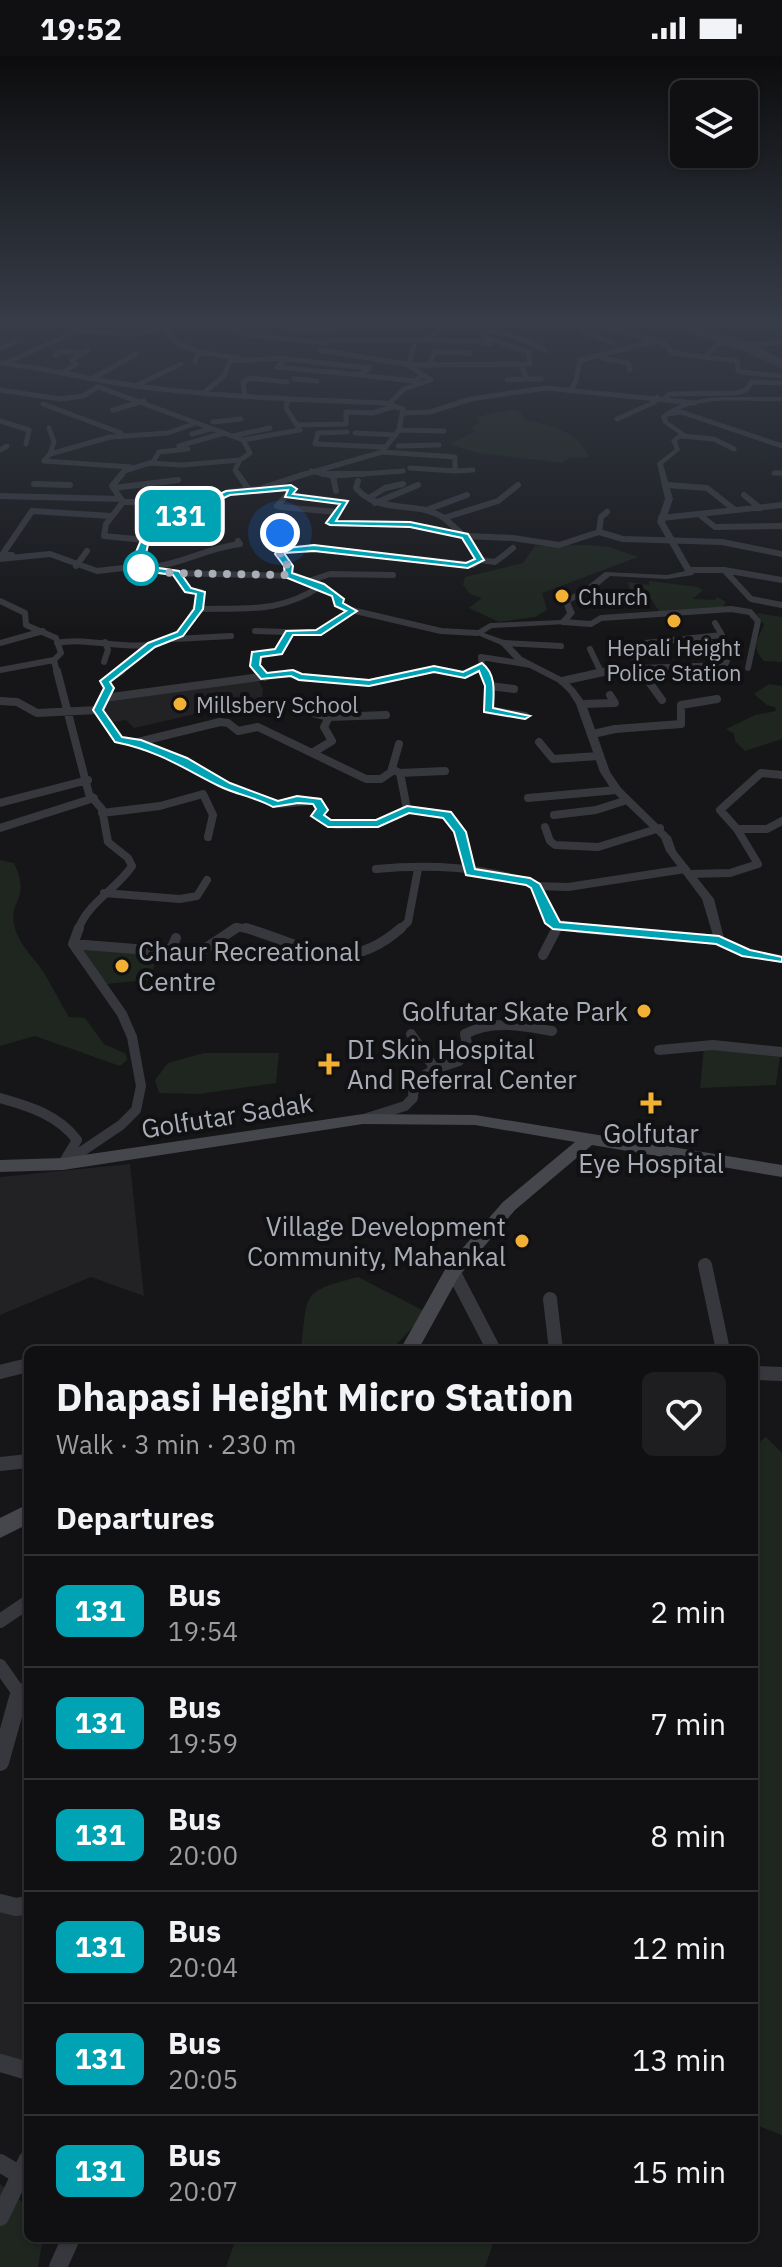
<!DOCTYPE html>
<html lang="en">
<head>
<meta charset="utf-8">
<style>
	:root { --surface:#101012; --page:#1e1e20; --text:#f1f3f6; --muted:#9c9d9f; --line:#303032 }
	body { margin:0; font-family:"IBM Plex Sans",sans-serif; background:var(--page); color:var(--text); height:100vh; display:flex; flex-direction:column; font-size:30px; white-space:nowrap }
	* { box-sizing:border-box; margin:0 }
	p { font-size:26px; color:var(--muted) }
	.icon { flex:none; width:44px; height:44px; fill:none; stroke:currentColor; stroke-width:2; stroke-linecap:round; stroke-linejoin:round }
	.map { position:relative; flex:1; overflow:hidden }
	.details { position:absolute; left:24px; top:1290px; width:734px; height:896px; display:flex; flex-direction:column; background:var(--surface); border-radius:12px; box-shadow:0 2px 6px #0004,0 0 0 2px var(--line) }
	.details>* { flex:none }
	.badge { padding:0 16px; border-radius:12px; font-size:28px; line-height:52px }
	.fabs { position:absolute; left:670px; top:24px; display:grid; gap:16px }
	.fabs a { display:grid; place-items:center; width:88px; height:88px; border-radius:12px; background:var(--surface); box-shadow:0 2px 6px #0004,0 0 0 2px var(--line); font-size:40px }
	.you { position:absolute; width:40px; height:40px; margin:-20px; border:6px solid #fff; border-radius:50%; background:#1a73e8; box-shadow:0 0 0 12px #1a73e833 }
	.map>.badge { position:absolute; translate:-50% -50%; box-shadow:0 0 0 4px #fff }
	h2 { padding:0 32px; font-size:30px; line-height:72px }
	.round { display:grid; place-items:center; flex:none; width:84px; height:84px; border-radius:12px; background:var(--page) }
	.headline { display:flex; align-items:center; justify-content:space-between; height:136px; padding:0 32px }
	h1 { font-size:38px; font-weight:700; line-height:60px }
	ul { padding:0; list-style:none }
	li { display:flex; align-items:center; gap:24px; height:112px; padding:0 32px; border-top:2px solid var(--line) }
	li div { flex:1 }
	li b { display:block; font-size:30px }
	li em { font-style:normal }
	li .badge { min-width:88px; font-weight:700; text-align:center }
	.status { display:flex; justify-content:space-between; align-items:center; height:56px; padding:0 40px; background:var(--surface); direction:ltr }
	.status svg { height:22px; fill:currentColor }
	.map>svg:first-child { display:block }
</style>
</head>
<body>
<div class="status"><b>19:52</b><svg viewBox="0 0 49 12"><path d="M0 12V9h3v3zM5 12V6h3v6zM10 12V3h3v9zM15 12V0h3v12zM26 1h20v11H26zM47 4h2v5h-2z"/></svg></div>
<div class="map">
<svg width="782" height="2211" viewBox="0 0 782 2211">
	<rect width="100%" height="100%" fill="#161618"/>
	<path fill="#222225" d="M258,624L263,633L262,643L252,652L217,653L134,672L126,664L112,666L102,655L106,646L113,643Z
		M130,1108L144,1240L91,1221L0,1259V1121Z
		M0,1853H28V2008L0,1999Z"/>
	<path fill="#1e261f" d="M512,353L522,357L525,364C552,369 577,375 589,401L570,402L561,407L478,397L450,388L475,375L471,371L480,366L476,361Z
		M585,489L609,491L638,501L542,537L547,554L535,561L499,566L469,552L482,542L470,538L463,529L465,521L523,507L535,490Z
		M649,525L698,531L703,534L693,543L715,544L717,541L726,546L723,551L659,555L647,537H631L628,526L649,529Z
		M757,557L782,561V606L764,605C751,591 757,585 764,569Z
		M769,628L782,630V683L745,695L735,685L734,678L726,673L755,659L776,655L775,651L767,649L754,638Z
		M0,804L14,807C31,844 9,844 14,868C17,885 30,898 40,911C51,927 59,945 69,961L85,962L104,988L126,998L127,1004L120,1010L35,980L0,990Z
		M76,893L161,896L148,924L106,928Z
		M704,991L780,999L776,1029L700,1032Z
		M204,997H279L276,1027L199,1038L159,1037L155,1024L168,1007Z
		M358,1221L424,1255L417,1267L391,1294H301C308,1236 300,1236 358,1221Z
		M766,1381L782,1397V2079L754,2068V1390Z
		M0,2128L28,2151V2182H43L38,2211H0Z
		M236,2182H495L485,2211H226Z"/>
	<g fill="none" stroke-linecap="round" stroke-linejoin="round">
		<path fill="#2c353c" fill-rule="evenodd" d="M665,268H677L747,290L782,306V313L741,294Z"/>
		<path stroke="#37383d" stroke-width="5" d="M87,268L78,271L77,275L132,278L191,268
			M220,268L248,279L326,287
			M339,268L367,269
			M593,268L664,287L673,297L737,305L738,315L741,316L782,320
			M676,268L751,289L782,307
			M740,268H759
			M288,272L335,275
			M163,275L177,287L199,296L195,306
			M482,275C502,275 527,284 545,294
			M584,275L613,287
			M329,284L476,285L491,288
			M426,284L441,273L439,268
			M751,289L782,286
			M0,292L15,286
			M320,294L412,309L530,308L528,296L484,281L482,268
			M199,296L238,302
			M55,299L62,295L82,297
			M602,302L628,307L630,314
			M705,302L716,289L734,284
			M286,303L369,312L360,319L277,311Z
			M0,307C51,313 100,326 151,332C229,341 306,344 384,347L403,353L399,374L382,396L299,420
			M6,307L77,275
			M429,310L434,296L470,297
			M65,315L76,308L72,304L88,294
			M360,319L414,325L422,320
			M93,322L136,298
			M294,323L317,325
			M527,323H541
			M507,324L527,323L520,308
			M139,328L181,308
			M101,332L243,384L250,397L240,404L235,414L239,420
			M0,334L60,343L83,340L98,331
			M570,335L576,325L580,304L652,286
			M205,336L224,320L230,305L287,302
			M245,341L243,326L250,322L287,326
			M665,342L669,338L736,337L746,334L752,326L782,327
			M43,348L121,377
			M389,348L404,333L431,324L408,309L414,290
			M113,354L144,345
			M404,357L430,356L471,343L546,332L695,347
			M667,358L681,356L782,390
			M617,363L655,346L657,341
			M0,365L29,374L26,388
			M213,366L241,363
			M298,369L346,368V356L372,357L393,351
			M49,372L54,386L50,398L110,381L168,377L196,367
			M399,374L444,375
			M347,376L318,377L315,388L384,391
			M355,377L396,379
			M192,378L211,373
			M233,380L270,372
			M682,380L714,383L734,393
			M243,384L300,374L286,352L288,343
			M179,390L224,377
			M398,390L439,389
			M0,394L7,390
			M382,396L455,401V415L410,412
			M50,398L44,405L131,411
			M150,407L182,409L240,404
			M311,415L332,420
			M455,415L473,414
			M774,417H782
			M120,420L124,415L153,406L159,396L188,393
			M335,420L403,415"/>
		<path stroke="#37383d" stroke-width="6" d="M122,418L112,430L123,446H204
			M238,418L249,434
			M323,418H363
			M333,420L336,435
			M358,425L356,432C380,460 416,443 444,462
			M34,428L70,429
			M667,429L707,432L735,454
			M113,432L178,424
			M275,432H293L277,450L281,451L337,456L345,446L288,439
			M744,439L760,452
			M0,440L121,443
			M369,442L385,432L403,428
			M123,446L106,468L104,480L145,484
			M375,447L418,429
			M429,453L467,439
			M337,456L330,467L410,468L465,480L513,482L559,489L599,476L623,483L722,486L782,498
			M700,459L715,471L782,470
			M661,462L782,449
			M284,464L280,480L289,493
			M599,476L601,461L607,456
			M12,499H2L32,455L111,460
			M0,503L50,498L97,515L132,511L142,497L145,484L162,468L229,436L259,433L305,418
			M480,504L495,506L513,492
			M76,510L87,495
			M132,511L171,517L294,520L335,538L340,543L338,548L347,553L441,575L477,577
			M154,511C187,506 207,492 240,488L238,485
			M690,514H724L782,524
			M725,515L751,543L782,549
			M288,519V510L279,498L289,493L314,492L473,509L480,504L460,476L444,462L498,445L518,429
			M309,525L330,518L393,519
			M0,545L25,557L26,569L56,582L61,597L54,604L57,617
			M199,553C247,552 280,557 321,530
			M563,566L591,568L601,562L731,553L750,556L758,565L748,612
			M255,575L318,577L353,555
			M706,581L727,605L725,609L639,612L626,589L722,579L715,567
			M174,583L231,580
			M0,587L43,575
			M57,587C99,578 162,610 188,565C194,555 199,548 201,536L188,534L176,517
			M504,587L561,590
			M590,593L601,616
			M104,606L108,594L105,586
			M482,610L485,617
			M0,614L54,604
			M118,617L151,589
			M261,617L255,610L254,600L280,595L290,577
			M416,617L434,613L454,617
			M469,617L482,610L481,601L531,609
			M593,617L639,612L643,617"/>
		<path stroke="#37383d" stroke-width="8" d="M57,615L89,738L102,753L108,786L128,802L132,810C116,834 88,846 78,874
			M259,615L265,621
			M444,615L465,619L473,615
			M484,615L490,630L514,633
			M641,615L662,644
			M562,625L608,615
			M490,630L487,654L525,660
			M104,642L109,632L105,625L121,615
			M0,645L17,646L37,657L98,654L118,684C162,688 189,713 227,729C242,736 259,742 274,747C281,750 306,744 317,745L322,754L317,760L335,769L378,768L407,753L447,759L460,776L470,816
			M581,648L615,647L610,639
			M98,654L104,642L290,617L299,621L369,627L425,615
			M305,655L329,661
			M593,678L615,673L681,668V649L717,643
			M138,686L220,666L228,667L238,675L258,671L366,723H381L391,716L399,688
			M539,686L553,703L599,700
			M312,697L332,685L324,671L329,661L386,659
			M394,714L400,717L407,753
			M400,717L445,715
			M528,742L617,734
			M0,747L88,724
			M102,757L160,750L203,738L213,759L208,781
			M554,759L596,754L627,744
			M545,771L550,785L555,789L598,791L660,772
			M0,772L94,742
			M737,773H767L782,765
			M376,813C427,808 488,810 536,830
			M689,818L730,817L758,808L737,773L720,754L761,717L782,719
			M104,837L180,843L197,840L207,824
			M233,874L237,871L252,874
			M399,874L408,866L418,813
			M556,874L558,870
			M601,874L552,867L536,830L568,831L685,813"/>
		<path stroke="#37383d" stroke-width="10" d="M246,872C308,890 344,922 401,872
			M578,872L719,884
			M73,888L197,898L236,872
			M164,897L172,891L176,882
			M543,899L557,872
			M659,994L713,989L782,996
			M435,1013L459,1005L468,992L465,978C493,963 523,970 552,975
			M0,1042C29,1050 58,1059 77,1084L65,1104
			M367,1062L405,1050L413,1042L414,1025L435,1013L411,978
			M63,1108L121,1069L136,1054L141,1030L132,981L122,958L73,888L79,872"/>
		<path stroke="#37383d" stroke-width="14" d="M705,1209L723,1294
			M453,1215L494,1294
			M550,1243L556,1294
			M0,1316L28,1309
			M754,1317L782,1318
			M0,1408L28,1405
			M0,1565L28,1546
			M0,1610L19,1637
			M17,1644L19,1637L28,1631"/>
		<path stroke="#37383d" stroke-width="18" d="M0,1706L18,1642
			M0,1847L16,1851L28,1849
			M0,2007L28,2015
			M0,2107L20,2119
			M0,2161L28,2103
			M58,2211L71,2182"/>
		<path fill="#37383d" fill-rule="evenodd" d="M720,341H782V345C744,347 700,337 667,361L668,365L686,378L677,385L680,394L663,408L673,443L665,466L694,517L693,519L667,523L610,520L587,539L570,546L575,557L566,568L492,572L484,577L507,585L522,601L565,623L575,633L586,648L610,716L621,732L671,781L676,795L714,843L724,882L750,894L782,899V907L743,900L715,886L702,843L666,795L661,782L613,736L600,716L576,648L569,637L559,627L516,605L501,589L473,577L490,567L561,564L567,557L562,543L581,535L605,516L667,519L685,515L657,466L665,443L657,407L675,393L671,384L679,378L663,367L661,360C678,346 698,343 720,341Z"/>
		<path fill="#45474d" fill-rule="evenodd" d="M363,1058L475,1059L782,1109V1121L592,1089L515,1154L459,1220L418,1294H400L447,1210L503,1146L575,1086L475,1069L363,1068L63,1114L0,1116V1104L63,1102Z
			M28,1448V1468L0,1482V1462Z"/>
	</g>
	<linearGradient id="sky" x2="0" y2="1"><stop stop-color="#0c0c0d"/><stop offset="0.46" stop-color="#363c48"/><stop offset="1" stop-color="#363c48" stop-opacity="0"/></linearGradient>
	<rect width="782" height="577" fill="url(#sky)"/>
	<path fill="#00a3b4" stroke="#fff" stroke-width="2" d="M291,429L297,433L293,438L348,445L336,465L410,466L468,478L484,504L468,512L314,495L284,497L293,510L292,517L324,528L344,543L343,547L357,555L321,579H293L282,598L261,601L260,609L267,617L293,614L302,618L369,624L434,610L463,616L482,607C496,618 494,635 493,652L530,660L525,663L484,656L485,630L479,615L465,622L434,616L369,630L299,624L291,620L261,623L250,610L252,596L275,593L286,575L316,574L346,555L335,550L332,540L285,521L284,510L275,498L278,493L314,489L466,507L475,503L462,482L410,471L330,469L326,467L340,448L285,441L288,434L230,439L164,470L149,485L146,497L138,509L179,515L191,532L205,536L203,553L183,580L155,591L110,626L114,632L103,654L122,681L141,684L187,702L230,727L278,745L297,740L321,743L328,754L324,759L331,764H376L407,750L451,756L466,776L475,813L530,822L540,828L560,866L719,880L750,894L782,901V906L742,900L716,888L553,873L545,867L531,832L526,829L466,819L454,776L443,762L409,757L378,771H328L311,760L316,753L313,748L298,747L273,751C256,741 237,739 219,730C181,711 159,695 115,686L93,654L104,632L100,625L148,587L177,576L194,553L196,538L185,536L173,519L129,513L141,484L159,466L226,435Z"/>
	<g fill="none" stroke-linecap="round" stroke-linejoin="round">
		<path stroke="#a8adb8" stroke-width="8" stroke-dasharray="0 14.4" d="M141,512L171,517L288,519V510L279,498L289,493L280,477"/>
	</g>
	<circle fill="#fff" stroke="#00a3b4" stroke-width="4" cx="141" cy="512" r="16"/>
	<g fill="#f2b134" stroke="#111113" stroke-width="3">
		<circle cx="562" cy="540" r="8"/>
		<circle cx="674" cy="565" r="8"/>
		<circle cx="180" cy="648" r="8"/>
		<circle cx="122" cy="910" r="8"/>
		<circle cx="644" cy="955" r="8"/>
		<path d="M325 996h8v8h8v8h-8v8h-8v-8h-8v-8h8z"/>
		<path d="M647 1035h8v8h8v8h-8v8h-8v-8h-8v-8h8z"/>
		<circle cx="522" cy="1185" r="8"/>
	</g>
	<g text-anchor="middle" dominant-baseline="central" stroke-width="8" stroke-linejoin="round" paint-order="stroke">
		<g font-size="22" fill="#a8adb8" stroke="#111113" text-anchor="start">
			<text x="578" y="540">Church</text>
			<text x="674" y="591" text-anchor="middle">Hepali Height<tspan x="674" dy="25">Police Station</tspan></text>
			<text x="196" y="648">Millsbery School</text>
		</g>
		<g font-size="26" fill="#a8adb8" stroke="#111113" text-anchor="start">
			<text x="138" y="895">Chaur Recreational<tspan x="138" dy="30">Centre</tspan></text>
			<text x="628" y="955" text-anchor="end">Golfutar Skate Park</text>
			<text x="347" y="993">DI Skin Hospital<tspan x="347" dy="30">And Referral Center</tspan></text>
			<text x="651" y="1077" text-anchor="middle">Golfutar<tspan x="651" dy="30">Eye Hospital</tspan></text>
			<text x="506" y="1170" text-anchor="end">Village Development<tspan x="506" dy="30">Community, Mahankal</tspan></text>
		</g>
		<g font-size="26" fill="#a8adb8" stroke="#111113">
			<text transform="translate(227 1059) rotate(-9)">Golfutar Sadak</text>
		</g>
	</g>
</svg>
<div class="fabs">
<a><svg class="icon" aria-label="layers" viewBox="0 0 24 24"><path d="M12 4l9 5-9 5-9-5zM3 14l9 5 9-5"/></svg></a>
</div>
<div class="you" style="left:280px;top:477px"></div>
<b class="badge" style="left:180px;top:460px;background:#00a3b4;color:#fff">131</b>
<section class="details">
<div class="headline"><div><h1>Dhapasi Height Micro Station</h1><p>Walk · 3 min · 230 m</p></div><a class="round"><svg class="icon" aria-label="heart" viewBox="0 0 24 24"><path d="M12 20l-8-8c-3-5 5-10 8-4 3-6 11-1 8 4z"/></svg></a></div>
<h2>Departures</h2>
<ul>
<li><span class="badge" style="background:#00a3b4;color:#fff">131</span><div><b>Bus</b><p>19:54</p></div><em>2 min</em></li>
<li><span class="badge" style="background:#00a3b4;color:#fff">131</span><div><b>Bus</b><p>19:59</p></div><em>7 min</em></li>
<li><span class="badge" style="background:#00a3b4;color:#fff">131</span><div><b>Bus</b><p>20:00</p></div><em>8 min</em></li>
<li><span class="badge" style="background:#00a3b4;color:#fff">131</span><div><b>Bus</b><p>20:04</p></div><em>12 min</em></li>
<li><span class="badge" style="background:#00a3b4;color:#fff">131</span><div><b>Bus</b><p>20:05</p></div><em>13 min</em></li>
<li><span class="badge" style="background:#00a3b4;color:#fff">131</span><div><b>Bus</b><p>20:07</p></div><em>15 min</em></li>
</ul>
</section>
</div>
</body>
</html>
